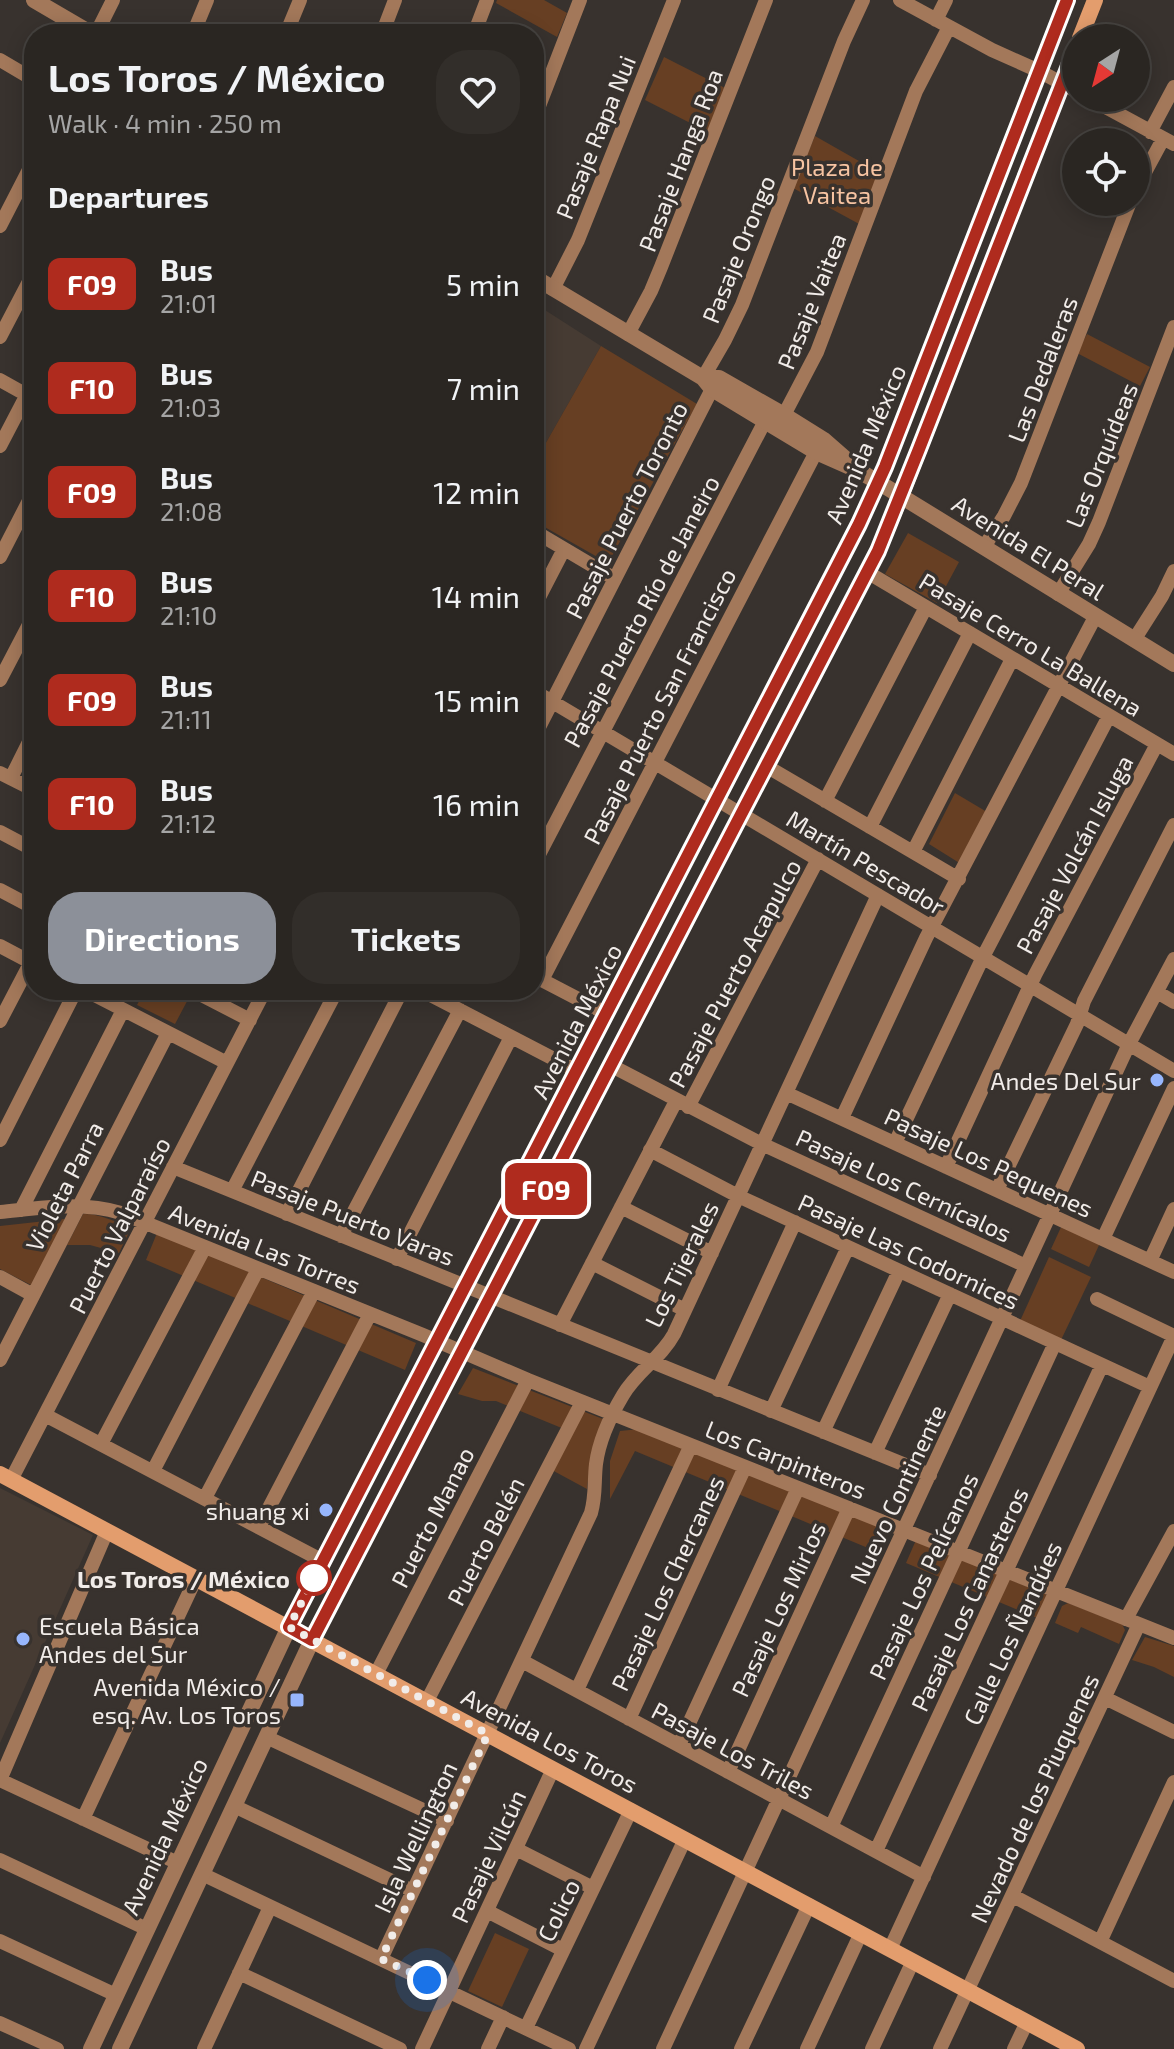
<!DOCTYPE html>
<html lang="en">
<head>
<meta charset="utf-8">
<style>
	:root { --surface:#2a2622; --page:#322e2a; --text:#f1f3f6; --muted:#a5a5a5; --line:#464340; --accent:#8c9099 }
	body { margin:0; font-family:"Exo 2",sans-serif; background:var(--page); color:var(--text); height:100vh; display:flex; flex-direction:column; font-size:30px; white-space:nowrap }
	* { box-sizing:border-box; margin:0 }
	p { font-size:26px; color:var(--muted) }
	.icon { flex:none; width:44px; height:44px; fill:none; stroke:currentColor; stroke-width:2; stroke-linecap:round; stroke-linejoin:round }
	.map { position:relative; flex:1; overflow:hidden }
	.panel { position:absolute; left:24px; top:24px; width:520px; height:976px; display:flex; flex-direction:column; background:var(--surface); border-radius:32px; box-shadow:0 4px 20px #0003,0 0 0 2px var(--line) }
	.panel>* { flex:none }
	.badge { padding:0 16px; border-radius:12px; font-size:28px; line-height:52px }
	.needle { width:52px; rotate:216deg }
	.fabs { position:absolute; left:1062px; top:24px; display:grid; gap:16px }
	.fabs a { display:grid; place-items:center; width:88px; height:88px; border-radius:50%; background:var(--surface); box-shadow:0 4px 20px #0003,0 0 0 2px var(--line); font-size:40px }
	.you { position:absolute; width:40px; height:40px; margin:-20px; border:6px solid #fff; border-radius:50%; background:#1a73e8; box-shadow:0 0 0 12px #1a73e833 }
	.map>.badge { position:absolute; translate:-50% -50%; box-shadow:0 0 0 4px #fff }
	h2 { padding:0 24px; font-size:30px; line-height:72px }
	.round { display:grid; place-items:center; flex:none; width:84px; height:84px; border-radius:32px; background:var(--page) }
	.overview { display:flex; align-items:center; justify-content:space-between; height:136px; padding:0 24px }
	h1 { font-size:38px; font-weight:700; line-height:60px }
	.cta { display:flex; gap:16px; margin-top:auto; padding:16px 24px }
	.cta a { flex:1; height:92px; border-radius:32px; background:var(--accent); color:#fff; font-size:32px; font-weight:700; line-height:92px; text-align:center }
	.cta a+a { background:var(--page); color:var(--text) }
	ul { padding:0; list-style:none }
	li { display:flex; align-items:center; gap:24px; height:104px; padding:0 24px }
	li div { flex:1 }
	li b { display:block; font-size:30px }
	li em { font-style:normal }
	li .badge { min-width:88px; font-weight:700; text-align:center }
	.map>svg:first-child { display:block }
</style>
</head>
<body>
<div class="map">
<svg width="1174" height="2049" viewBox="0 0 1174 2049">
	<rect width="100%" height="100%" fill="#38322e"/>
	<path fill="#463b33" d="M534,303L601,346L539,455L534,452Z
		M0,1488L93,1535L0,1743Z"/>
	<path fill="#673f23" d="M497,0H544L567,13L557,37L496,3Z
		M664,57L725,88L708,132L645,100Z
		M815,136L880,173L861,225L793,188Z
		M1087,334L1150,367L1140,386L1077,353Z
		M601,346L697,404L608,563L534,521V452L539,455Z
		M908,533L959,562L937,603L885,574Z
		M955,793L987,812L961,864L929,844Z
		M145,990H193L175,1024L137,1005Z
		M83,1214C99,1213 116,1222 131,1228L119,1253L90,1245H67Z
		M64,1219L66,1223L35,1283L31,1285L0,1269V1226Z
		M1062,1225L1100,1243L1089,1267L1051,1249Z
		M157,1233L416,1343L405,1370L146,1260Z
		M1049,1257L1091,1277L1061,1340L1020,1321Z
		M473,1368L603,1419L604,1424L589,1472L587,1489L550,1469L569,1431L496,1401H482L458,1394Z
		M639,1429L889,1531L880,1553L635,1451L610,1499V1461L620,1431Z
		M916,1540L1047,1595L1037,1618L906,1563Z
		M1068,1603L1122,1624L1125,1630L1119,1644L1081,1627L1078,1633L1055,1623L1062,1606Z
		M1145,1637L1174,1646V1677L1154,1667L1132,1660Z
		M495,1933L529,1949L502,2007L468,1991Z"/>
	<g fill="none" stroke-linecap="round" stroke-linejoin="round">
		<path stroke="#a3785a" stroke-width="14" d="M900,0L992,50L1039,71L1076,91
			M936,20L946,0
			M96,34L113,0
			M193,34L207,0
			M286,34L300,0
			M382,34L395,0
			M474,34L487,0
			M0,60L34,80
			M1089,98L1174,144
			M534,119L580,0
			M1150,132L1174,87
			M1136,189L1163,139
			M0,226L34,160
			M553,289L578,240L674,0
			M628,334L651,291L661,267L766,0
			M0,337L34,272
			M703,378L725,340L742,305L844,41L863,0
			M0,380L34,399
			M784,415L817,352L916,91L949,27
			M0,446L34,381
			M534,531L615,579
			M984,547L1004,516L1021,483L1130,202
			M0,557L34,491
			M867,572L1174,754
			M1058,594L1089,544L1099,522L1174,327
			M534,607L564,549
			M1134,640L1162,596L1174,571
			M0,680L34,615
			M534,691L1174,1071
			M534,737L712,389
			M766,766L959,879
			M0,773L34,790
			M11,778L34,732
			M825,801L926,607
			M870,827L970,633
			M0,832L34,850
			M913,852L1012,659
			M534,864L765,421
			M0,890L34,908
			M0,946L34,964
			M536,977L607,1014
			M542,980L816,452
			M85,990L227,1063
			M192,990L250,1020
			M421,990L577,1071
			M1157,992L1174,1002
			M0,1021L34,956
			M610,1065L762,1144L1026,1266
			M786,1093L1174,1272
			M688,1107L818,859
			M842,1118L926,938L1095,617
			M0,1140L76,990
			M895,1143L983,957L1109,716
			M650,1150L738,1196L1150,1387
			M173,1167L930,1475
			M946,1167L1035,975L1157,744
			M997,1190L1077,1024L1084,1001L1174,825
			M232,1191L337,990
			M621,1207L712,1253
			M21,1210L123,1010
			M0,1212C41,1208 81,1201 121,1213L423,1335L528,1380L1174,1638
			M287,1214L402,990
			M341,1236L460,1010
			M1103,1239L1174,1088
			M397,1259L511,1037
			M1150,1261L1174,1209
			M592,1263L685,1310
			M0,1277L33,1295
			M560,1325L676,1101
			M0,1360L168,1033
			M718,1390L795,1222
			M771,1411L848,1247
			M45,1415L323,1561
			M823,1432L899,1271
			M101,1444L205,1247
			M875,1453L950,1294
			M153,1471L258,1269
			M11,1480L265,990
			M205,1498L314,1291
			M259,1527L370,1314
			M1126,1619L1174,1531
			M522,1661L924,1877
			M376,1674L528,1380
			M577,1690L691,1445
			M1105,1698L1174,1732
			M427,1701L582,1402
			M629,1719L745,1467
			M266,1737L447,1821
			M679,1745L798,1488
			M728,1772L849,1508
			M0,1780L107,1531
			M0,1780L178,1863
			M234,1806L413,1891
			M83,1819L196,1578
			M831,1827L1055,1343
			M516,1849L593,1888
			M876,1851L1102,1365
			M0,1860L147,1929
			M202,1874L569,2049
			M1013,1896L1174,1981
			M487,1911L563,1950
			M0,1941L116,1995
			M1100,1942L1174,1782
			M890,1949L1174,1336L1097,1299
			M381,1959L591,1513C596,1496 594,1481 596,1464C599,1441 611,1415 623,1395C637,1371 661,1358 674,1334L878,895
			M239,1973L400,2049
			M0,2023L57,2049
			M526,2028L631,1810
			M204,2049L270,1907
			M422,2049L553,1769
			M488,2049L503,2017
			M586,2049L685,1839
			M663,2049L1129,1044L1174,959
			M741,2049L809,1905
			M807,2049L861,1933
			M872,2049L913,1961
			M940,2049L1139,1624
			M1014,2049L1027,2022"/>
		<path stroke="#a3785a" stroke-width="16" d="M34,0L92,34
			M534,277L703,378L712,389L816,452L859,471L878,482L1174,664
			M703,378H719L784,415L824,440L848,461
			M91,2049L289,1627
			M120,2049L312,1640"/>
		<path stroke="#e39d6d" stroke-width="16" d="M1080,38L1095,0
			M0,1474L1077,2049
			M289,1627L859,524L885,467L1067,0
			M312,1640L878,551L901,496L1076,48"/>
	</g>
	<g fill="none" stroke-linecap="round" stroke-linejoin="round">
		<g stroke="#fff" stroke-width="18">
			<path id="line" d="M1067,0L885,467L859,524L289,1627L312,1640L878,551L919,449L1076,48"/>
		</g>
		<use href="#line" stroke="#af2b1e" stroke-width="12"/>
		<path stroke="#f1ece9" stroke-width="8" stroke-dasharray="0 14.4" d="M314,1578L289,1627L488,1734L381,1959L427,1980"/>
	</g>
	<g fill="#97b6fd" stroke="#38322e" stroke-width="3">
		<circle cx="1157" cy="1080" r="8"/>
		<circle cx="326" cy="1510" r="8"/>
		<circle cx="23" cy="1639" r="8"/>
		<rect x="289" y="1692" width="16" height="16" rx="4"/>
	</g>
	<circle fill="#fff" stroke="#af2b1e" stroke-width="4" cx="314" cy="1578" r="16"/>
	<g text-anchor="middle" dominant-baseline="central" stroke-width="7" stroke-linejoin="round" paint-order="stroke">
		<g font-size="24" fill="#f1ece9" stroke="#38322e">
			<text transform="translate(595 137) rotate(-68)">Pasaje Rapa Nui</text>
			<text transform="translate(680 160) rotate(-69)">Pasaje Hanga Roa</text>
			<text transform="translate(738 249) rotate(-68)">Pasaje Orongo</text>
			<text transform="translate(811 301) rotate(-68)">Pasaje Vaitea</text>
			<text transform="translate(1042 369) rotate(-69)">Las Dedaleras</text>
			<text transform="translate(865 444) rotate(-67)">Avenida México</text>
			<text transform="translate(1101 455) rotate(-68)">Las Orquídeas</text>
			<text transform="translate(626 510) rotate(-63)">Pasaje Puerto Toronto</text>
			<text transform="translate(1029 547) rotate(32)">Avenida El Peral</text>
			<text transform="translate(641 611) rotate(-62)">Pasaje Puerto Río de Janeiro</text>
			<text transform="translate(1031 644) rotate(31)">Pasaje Cerro La Ballena</text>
			<text transform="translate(659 706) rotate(-63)">Pasaje Puerto San Francisco</text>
			<text transform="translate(1074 854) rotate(-62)">Pasaje Volcán Isluga</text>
			<text transform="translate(866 862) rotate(31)">Martín Pescador</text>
			<text transform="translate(734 973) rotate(-62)">Pasaje Puerto Acapulco</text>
			<text transform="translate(576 1021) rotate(-63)">Avenida México</text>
			<text transform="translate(989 1162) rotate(25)">Pasaje Los Pequenes</text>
			<text transform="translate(904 1185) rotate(25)">Pasaje Los Cernícalos</text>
			<text transform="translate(64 1186) rotate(-63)">Violeta Parra</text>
			<text transform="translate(353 1217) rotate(22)">Pasaje Puerto Varas</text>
			<text transform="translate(119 1225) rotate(-63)">Puerto Valparaíso</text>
			<text transform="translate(265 1248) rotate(22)">Avenida Las Torres</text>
			<text transform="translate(909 1251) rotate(25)">Pasaje Las Codornices</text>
			<text transform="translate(681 1264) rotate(-64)">Los Tijerales</text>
			<text transform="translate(786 1459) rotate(22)">Los Carpinteros</text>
			<text transform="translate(897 1494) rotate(-65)">Nuevo Continente</text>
			<text transform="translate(432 1517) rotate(-63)">Puerto Manao</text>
			<text transform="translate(485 1541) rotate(-63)">Puerto Belén</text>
			<text transform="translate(923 1576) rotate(-65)">Pasaje Los Pelícanos</text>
			<text transform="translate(667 1583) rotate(-65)">Pasaje Los Chercanes</text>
			<text transform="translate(969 1599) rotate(-65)">Pasaje Los Canasteros</text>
			<text transform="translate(778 1609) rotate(-65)">Pasaje Los Mirlos</text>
			<text transform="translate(1012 1633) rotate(-65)">Calle Los Ñandúes</text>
			<text transform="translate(550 1740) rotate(28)">Avenida Los Toros</text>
			<text transform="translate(733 1750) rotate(28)">Pasaje Los Triles</text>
			<text transform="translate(1034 1798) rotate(-65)">Nevado de los Piuquenes</text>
			<text transform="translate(164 1836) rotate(-65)">Avenida México</text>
			<text transform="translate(415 1837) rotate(-65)">Isla Wellington</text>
			<text transform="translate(488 1856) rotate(-65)">Pasaje Vilcún</text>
			<text transform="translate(558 1910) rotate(-64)">Colico</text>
		</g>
		<g font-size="24" fill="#f7c4a2" stroke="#38322e">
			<text x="837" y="166">Plaza de<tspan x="837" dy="28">Vaitea</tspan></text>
		</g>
		<g font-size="24" fill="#f1ece9" stroke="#38322e" text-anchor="end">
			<text x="1141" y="1080">Andes Del Sur</text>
			<text x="310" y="1510">shuang xi</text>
			<text x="39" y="1625" text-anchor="start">Escuela Básica<tspan x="39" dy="28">Andes del Sur</tspan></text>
			<text x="281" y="1686">Avenida México /<tspan x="281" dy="28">esq. Av. Los Toros</tspan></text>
		</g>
		<g font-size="24" font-weight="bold" fill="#f1ece9" stroke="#38322e" text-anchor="end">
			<text x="290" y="1578">Los Toros / México</text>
		</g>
	</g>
</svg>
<div class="fabs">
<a><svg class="needle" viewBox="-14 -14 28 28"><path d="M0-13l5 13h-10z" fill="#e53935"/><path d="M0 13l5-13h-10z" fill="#a5a5a5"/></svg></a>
<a><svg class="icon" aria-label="locate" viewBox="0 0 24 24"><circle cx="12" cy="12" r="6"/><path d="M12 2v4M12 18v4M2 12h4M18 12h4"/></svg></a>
</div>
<div class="you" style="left:427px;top:1980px"></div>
<b class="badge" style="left:546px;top:1189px;background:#af2b1e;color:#fff">F09</b>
<section class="panel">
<div class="overview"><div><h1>Los Toros / México</h1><p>Walk · 4 min · 250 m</p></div><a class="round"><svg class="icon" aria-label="heart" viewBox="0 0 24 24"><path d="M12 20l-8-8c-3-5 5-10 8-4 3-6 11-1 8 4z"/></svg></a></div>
<h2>Departures</h2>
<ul>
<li><span class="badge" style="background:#af2b1e;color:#fff">F09</span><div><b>Bus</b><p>21:01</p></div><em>5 min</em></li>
<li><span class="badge" style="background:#af2b1e;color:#fff">F10</span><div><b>Bus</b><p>21:03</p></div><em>7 min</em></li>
<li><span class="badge" style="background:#af2b1e;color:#fff">F09</span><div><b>Bus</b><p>21:08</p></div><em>12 min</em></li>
<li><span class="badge" style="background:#af2b1e;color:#fff">F10</span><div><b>Bus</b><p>21:10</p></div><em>14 min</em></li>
<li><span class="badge" style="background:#af2b1e;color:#fff">F09</span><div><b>Bus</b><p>21:11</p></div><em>15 min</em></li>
<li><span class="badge" style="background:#af2b1e;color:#fff">F10</span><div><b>Bus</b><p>21:12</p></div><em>16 min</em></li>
</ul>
<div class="cta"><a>Directions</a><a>Tickets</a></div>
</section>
</div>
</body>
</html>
